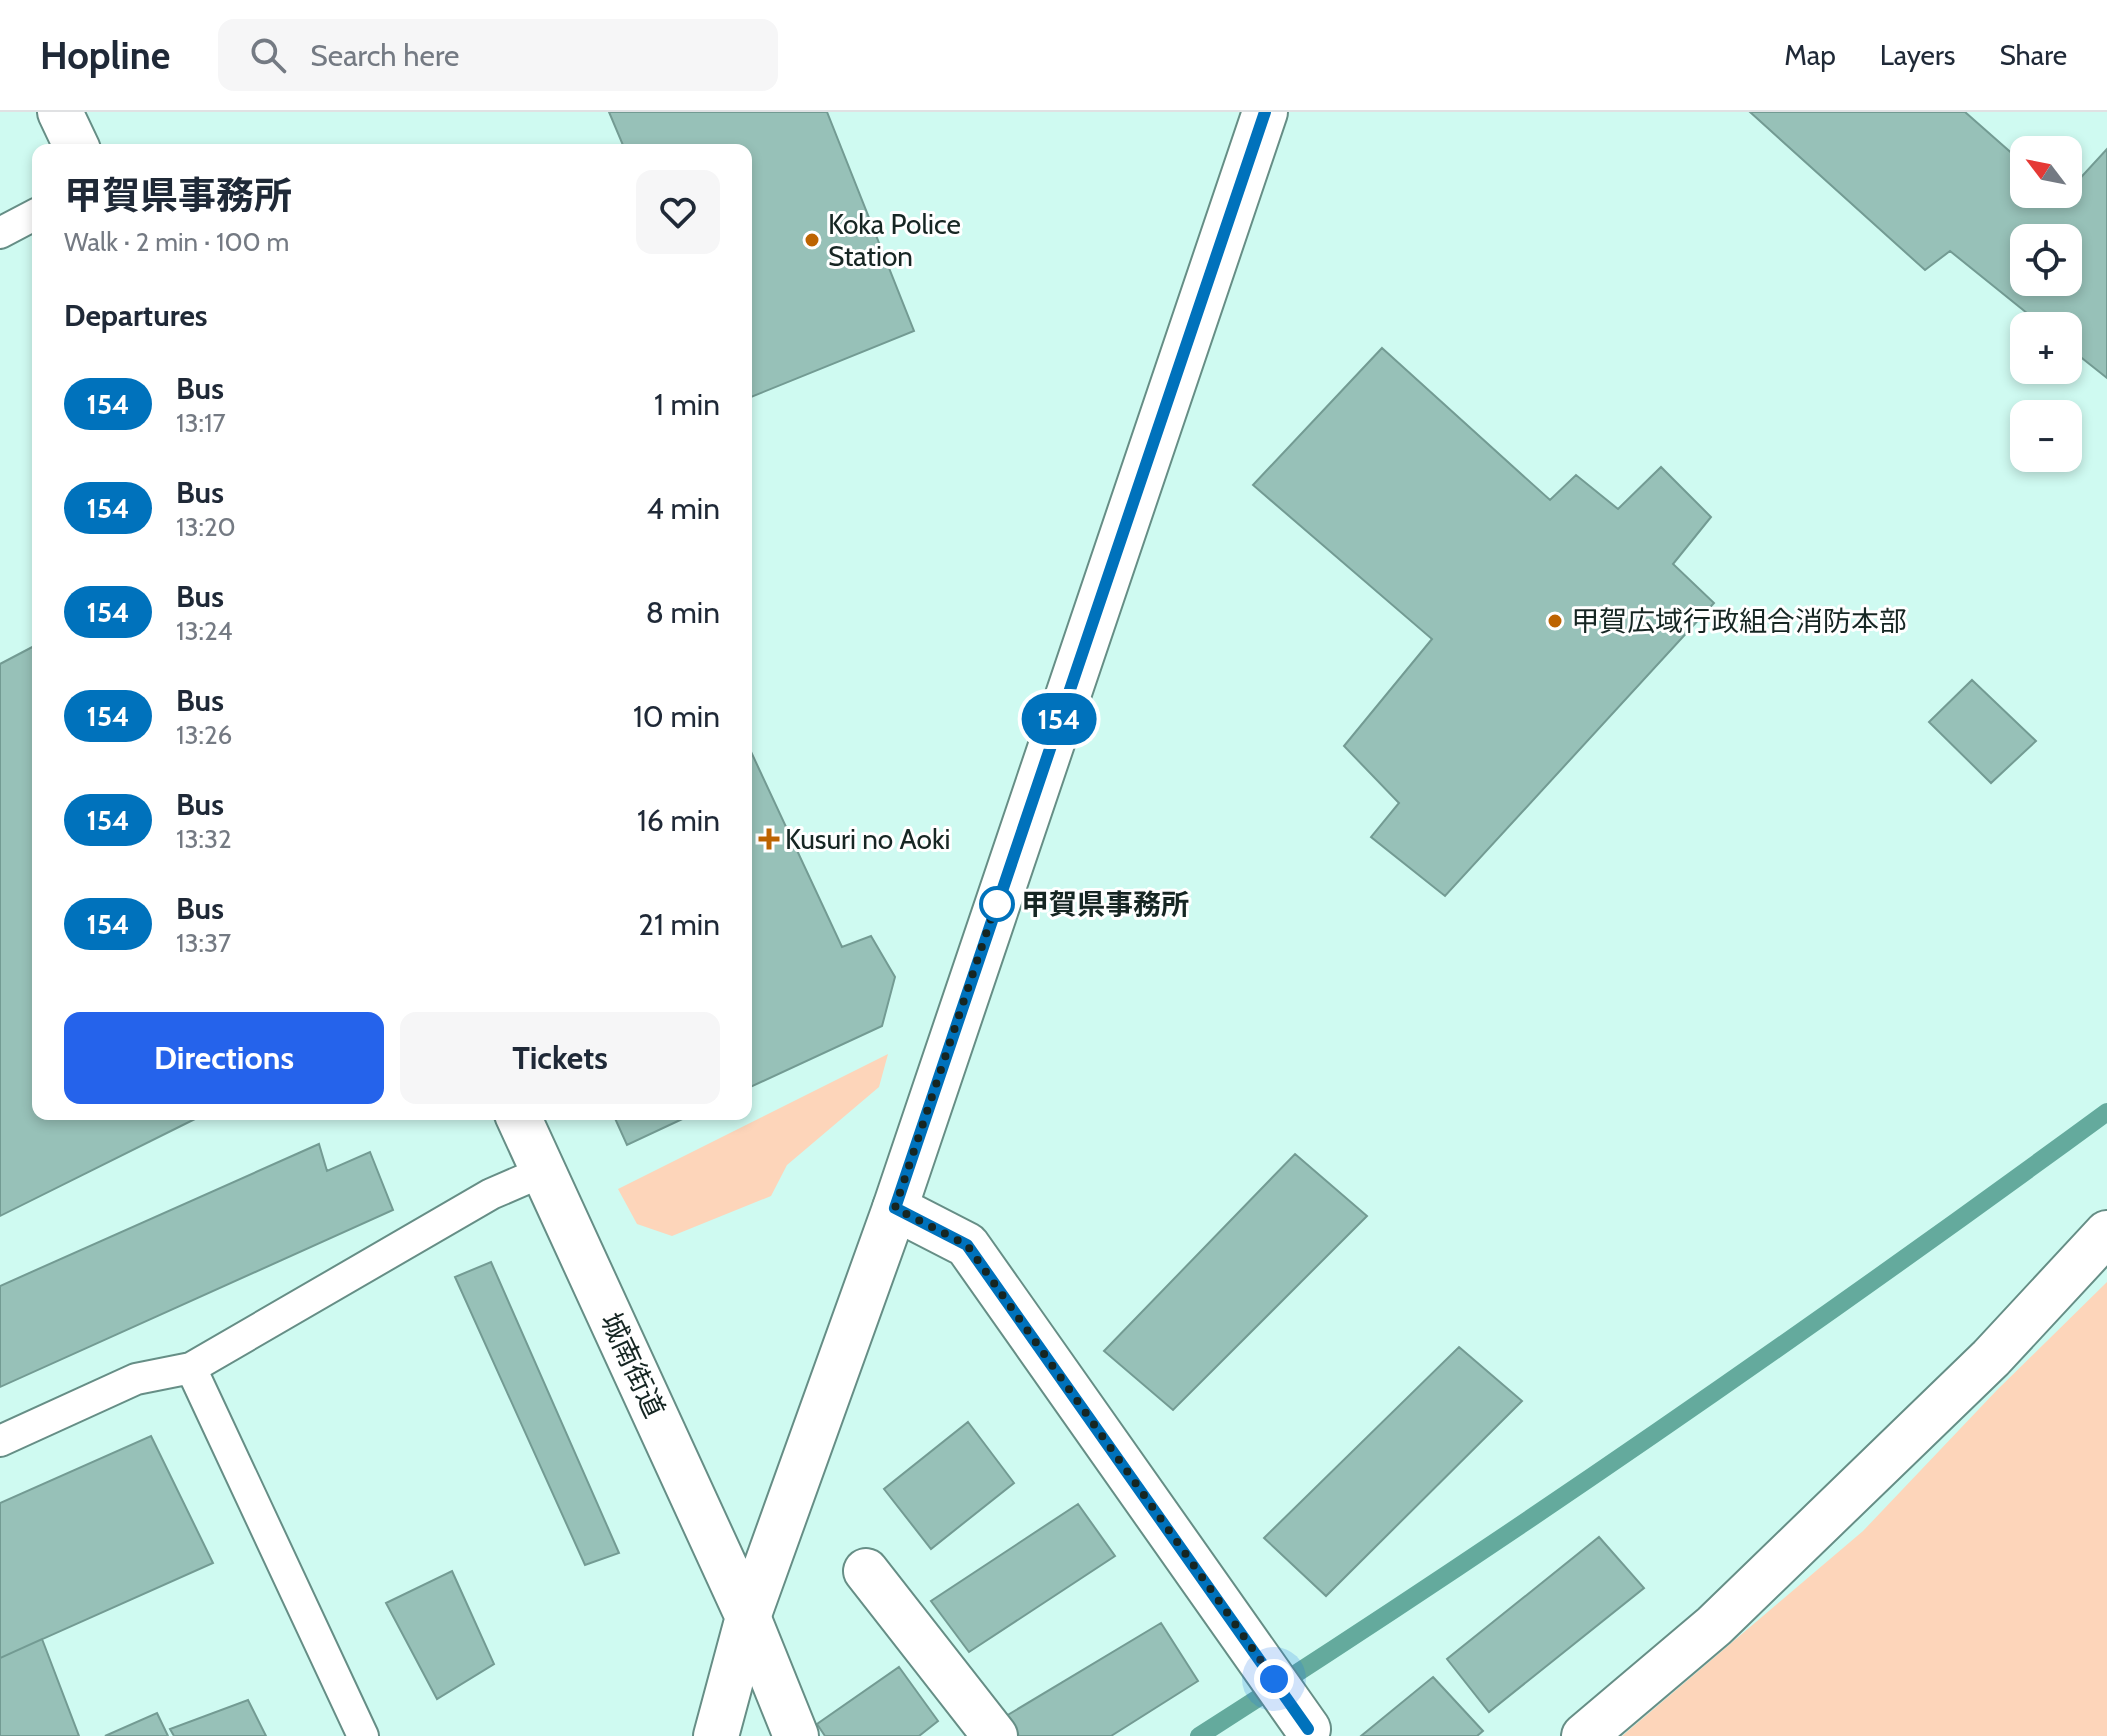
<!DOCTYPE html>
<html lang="en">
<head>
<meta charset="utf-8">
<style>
	:root { --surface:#fff; --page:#f6f6f7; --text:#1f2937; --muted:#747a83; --line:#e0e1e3; --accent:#2563eb }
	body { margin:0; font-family:Cabin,"Noto Sans JP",sans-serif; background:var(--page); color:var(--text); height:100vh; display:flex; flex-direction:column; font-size:30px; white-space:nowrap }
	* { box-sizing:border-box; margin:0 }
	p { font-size:26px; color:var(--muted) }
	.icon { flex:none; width:44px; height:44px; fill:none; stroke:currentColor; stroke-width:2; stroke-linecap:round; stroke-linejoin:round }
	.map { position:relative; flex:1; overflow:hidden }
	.details { position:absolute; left:32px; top:32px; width:720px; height:976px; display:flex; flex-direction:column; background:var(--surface); border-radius:16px; box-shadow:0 4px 12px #0003 }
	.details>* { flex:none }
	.badge { padding:0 16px; border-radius:26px; font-size:28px; line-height:52px }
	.needle { width:52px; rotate:302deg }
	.tools { position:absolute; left:2010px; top:24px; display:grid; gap:16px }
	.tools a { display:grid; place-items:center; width:72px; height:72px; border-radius:16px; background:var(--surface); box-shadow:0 4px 12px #0003; font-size:40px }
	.you { position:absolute; width:40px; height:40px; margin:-20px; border:6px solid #fff; border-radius:50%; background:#1a73e8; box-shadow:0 0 0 12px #1a73e833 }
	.map>.badge { position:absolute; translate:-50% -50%; box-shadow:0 0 0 4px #fff }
	h2 { padding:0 32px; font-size:30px; line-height:72px }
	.round { display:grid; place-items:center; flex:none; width:84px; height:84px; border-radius:16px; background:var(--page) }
	.headline { display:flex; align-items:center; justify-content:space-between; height:136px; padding:0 32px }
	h1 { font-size:38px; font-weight:700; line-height:60px }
	.primary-button { display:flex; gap:16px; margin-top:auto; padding:16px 32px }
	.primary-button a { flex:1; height:92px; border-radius:16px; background:var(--accent); color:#fff; font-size:32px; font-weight:700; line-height:92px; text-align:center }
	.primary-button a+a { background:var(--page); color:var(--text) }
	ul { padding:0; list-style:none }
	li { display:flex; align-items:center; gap:24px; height:104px; padding:0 32px }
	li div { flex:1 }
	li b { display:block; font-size:30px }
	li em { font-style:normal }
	li .badge { min-width:88px; font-weight:700; text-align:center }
	header { display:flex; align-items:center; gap:48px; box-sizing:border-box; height:112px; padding:0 40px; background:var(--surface); border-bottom:2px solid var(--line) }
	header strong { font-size:38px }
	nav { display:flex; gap:44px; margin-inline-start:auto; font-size:28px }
	.search { width:560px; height:72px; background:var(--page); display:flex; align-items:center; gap:20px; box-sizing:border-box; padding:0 28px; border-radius:16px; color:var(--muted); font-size:30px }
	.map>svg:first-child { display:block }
</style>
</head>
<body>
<header>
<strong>Hopline</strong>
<div class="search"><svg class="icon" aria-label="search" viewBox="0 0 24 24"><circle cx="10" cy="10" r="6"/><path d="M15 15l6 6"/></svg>Search here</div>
<nav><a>Map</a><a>Layers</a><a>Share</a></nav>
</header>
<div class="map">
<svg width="2107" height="1624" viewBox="0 0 2107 1624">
	<rect width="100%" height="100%" fill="#cffaf1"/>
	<path fill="#fdd5ba" d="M888,942L879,975L787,1053L771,1084L672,1124L637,1112L618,1077Z
		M2107,1170V1624H1622L1863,1419L1997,1278Z"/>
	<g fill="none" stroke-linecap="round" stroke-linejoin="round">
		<path stroke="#64aa9d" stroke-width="18" d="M1199,1624C1508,1427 1811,1217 2107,1000"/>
	</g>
	<path fill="#97c1b8" stroke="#739b93" stroke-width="2" fill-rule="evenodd" d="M609,0H827L914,219L746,287V38H625Z
		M1750,0H1965L2024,52V82H2058L2062,86L2107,37V266L2068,235V214H2043L1950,139L1925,158ZM2024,126H2068V170H2024Z
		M1382,236L1550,388L1576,363L1618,397L1661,355L1711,405L1673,452L1714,491L1445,784L1371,725L1399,691L1344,634L1432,527L1253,373Z
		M38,532V1002H205L0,1104V552Z
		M1972,568L2036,629L1991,671L1929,610Z
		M746,629L842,835L871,824L895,865L882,914L746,977Z
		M613,1002H693L627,1033Z
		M319,1032L327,1059L370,1040L393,1098L0,1275V1174Z
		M1295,1042L1367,1104L1173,1298L1104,1239Z
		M491,1150L619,1441L585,1453L455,1165Z
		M1459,1235L1522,1289L1326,1484L1264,1426Z
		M968,1310L1014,1371L931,1437L884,1377Z
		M151,1324L213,1451L0,1546V1391Z
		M1078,1392L1115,1444L969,1540L931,1489Z
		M1599,1425L1644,1476L1489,1600L1447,1547Z
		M452,1459L494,1552L437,1587L386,1491Z
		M1161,1511L1198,1569L1111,1624H1019L1006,1604Z
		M42,1527L79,1624H0V1546Z
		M899,1555L938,1609L919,1624H825L817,1612Z
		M1433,1565L1483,1619L1477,1624H1361Z
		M248,1588L266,1624H174L170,1617Z
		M157,1601L168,1624H105Z"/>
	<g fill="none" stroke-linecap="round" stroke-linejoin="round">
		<g stroke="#668e86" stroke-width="34">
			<path id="service" d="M0,121L38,101
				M0,1329L136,1267L191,1256
				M363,1624L191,1256L491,1082L542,1060"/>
		</g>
		<g stroke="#668e86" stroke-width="48">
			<path id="minor" d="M895,1096L967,1133L1308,1617
				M866,1459L995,1624
				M748,1505L796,1624
				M1584,1624L1714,1514L1991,1246L2107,1121"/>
		</g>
		<g stroke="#668e86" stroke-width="48">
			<path id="tertiary" d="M60,0L78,38
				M517,1002L748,1505
				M716,1624L748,1505L895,1096L1265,0"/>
		</g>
		<use href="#service" stroke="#fff" stroke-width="30"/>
		<use href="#minor" stroke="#fff" stroke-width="44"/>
		<use href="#tertiary" stroke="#fff" stroke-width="44"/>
	</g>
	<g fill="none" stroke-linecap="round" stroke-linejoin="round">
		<g stroke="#fff" stroke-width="18">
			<path id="line" d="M1265,0L895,1096L967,1133L1308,1617"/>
		</g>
		<use href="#line" stroke="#0072bc" stroke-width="12"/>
		<path stroke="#162623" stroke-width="8" stroke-dasharray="0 14.4" d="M997,792L998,786L895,1096L967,1133L1274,1567"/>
	</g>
	<g fill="#bd6401" stroke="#fff" stroke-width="3">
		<circle cx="812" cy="128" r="8"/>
		<circle cx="1555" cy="509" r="8"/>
		<path d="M765 715h8v8h8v8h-8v8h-8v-8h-8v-8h8z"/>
	</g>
	<circle fill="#fff" stroke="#0072bc" stroke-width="4" cx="997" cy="792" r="16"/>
	<g text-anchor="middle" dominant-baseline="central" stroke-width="6" stroke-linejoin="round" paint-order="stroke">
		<g font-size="28" fill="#162623" stroke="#fff" text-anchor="start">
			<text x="828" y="112">Koka Police<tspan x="828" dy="32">Station</tspan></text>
			<text x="1571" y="509">甲賀広域行政組合消防本部</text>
			<text x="785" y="727">Kusuri no Aoki</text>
		</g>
		<g font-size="28" font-weight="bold" fill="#162623" stroke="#fff" text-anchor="start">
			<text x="1021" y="792">甲賀県事務所</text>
		</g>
		<g font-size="28" fill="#162623" stroke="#fff">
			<text transform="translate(633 1253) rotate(65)">城南街道</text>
		</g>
	</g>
</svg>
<div class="tools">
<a><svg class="needle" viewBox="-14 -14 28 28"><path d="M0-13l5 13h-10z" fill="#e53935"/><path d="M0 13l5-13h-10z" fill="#747a83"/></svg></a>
<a><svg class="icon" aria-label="locate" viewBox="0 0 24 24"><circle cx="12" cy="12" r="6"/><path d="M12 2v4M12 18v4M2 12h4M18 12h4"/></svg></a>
<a>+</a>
<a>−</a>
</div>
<div class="you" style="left:1274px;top:1567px"></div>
<b class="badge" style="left:1059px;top:607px;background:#0072bc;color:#fff">154</b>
<section class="details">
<div class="headline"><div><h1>甲賀県事務所</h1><p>Walk · 2 min · 100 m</p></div><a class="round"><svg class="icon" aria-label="heart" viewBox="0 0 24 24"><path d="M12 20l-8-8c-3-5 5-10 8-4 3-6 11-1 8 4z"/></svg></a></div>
<h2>Departures</h2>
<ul>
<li><span class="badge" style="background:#0072bc;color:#fff">154</span><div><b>Bus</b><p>13:17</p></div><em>1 min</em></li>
<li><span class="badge" style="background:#0072bc;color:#fff">154</span><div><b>Bus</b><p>13:20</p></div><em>4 min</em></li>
<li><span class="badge" style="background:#0072bc;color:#fff">154</span><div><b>Bus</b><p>13:24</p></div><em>8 min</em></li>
<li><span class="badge" style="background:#0072bc;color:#fff">154</span><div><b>Bus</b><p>13:26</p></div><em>10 min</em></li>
<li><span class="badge" style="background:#0072bc;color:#fff">154</span><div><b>Bus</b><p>13:32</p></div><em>16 min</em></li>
<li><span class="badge" style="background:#0072bc;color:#fff">154</span><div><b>Bus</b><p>13:37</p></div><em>21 min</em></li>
</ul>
<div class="primary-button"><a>Directions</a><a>Tickets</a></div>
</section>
</div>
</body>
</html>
